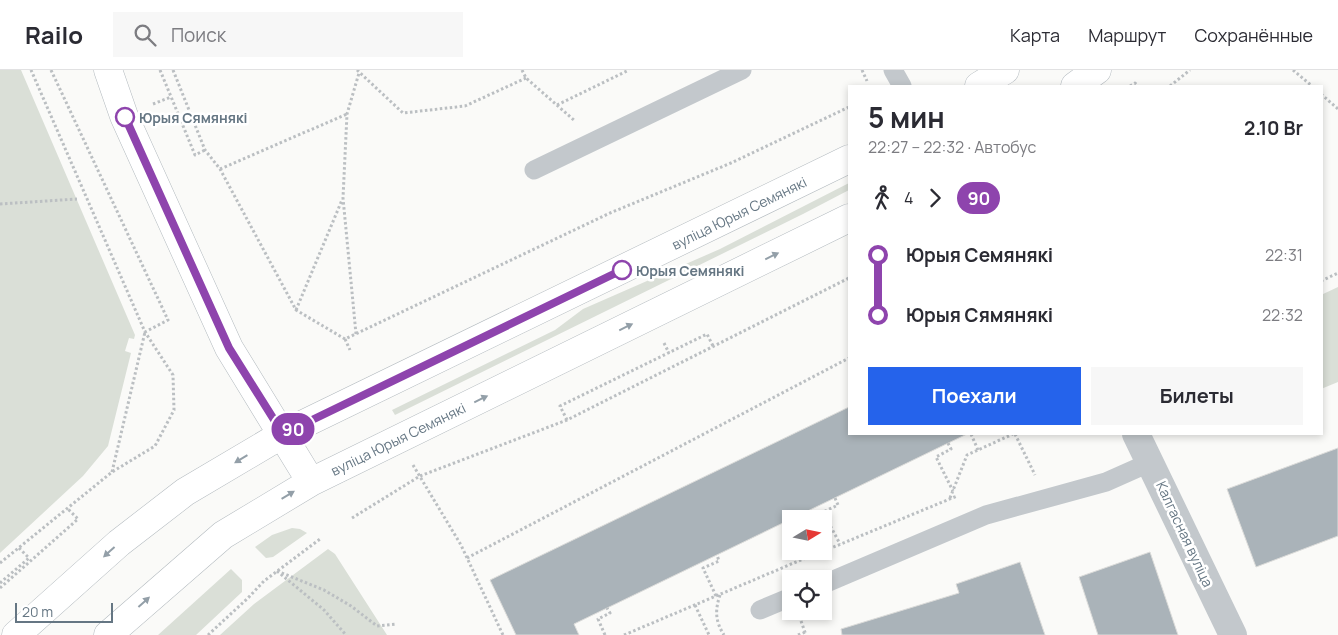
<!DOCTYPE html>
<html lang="ru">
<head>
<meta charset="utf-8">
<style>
	:root { --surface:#fff; --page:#f7f7f7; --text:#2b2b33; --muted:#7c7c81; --line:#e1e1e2; --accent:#2563eb }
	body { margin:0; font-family:Manrope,sans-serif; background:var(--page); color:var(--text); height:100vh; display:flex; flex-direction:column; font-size:19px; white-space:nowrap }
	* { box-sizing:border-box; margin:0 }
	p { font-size:16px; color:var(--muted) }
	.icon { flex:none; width:28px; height:28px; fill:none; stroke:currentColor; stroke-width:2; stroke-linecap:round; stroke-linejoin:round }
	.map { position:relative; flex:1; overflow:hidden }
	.sheet { position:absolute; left:848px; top:15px; width:475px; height:350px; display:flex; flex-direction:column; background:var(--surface); border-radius:0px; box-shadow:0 2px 8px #0003 }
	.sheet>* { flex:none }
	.badge { padding:0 10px; border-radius:16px; font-size:18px; line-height:32px }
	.needle { width:32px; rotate:80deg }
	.buttons { position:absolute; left:782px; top:440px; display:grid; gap:10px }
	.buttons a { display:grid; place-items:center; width:50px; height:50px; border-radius:0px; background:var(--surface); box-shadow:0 2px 8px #0003; font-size:25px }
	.scale { position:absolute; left:15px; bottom:12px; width:98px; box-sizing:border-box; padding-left:5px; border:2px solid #657683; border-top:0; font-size:14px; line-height:18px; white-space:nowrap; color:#657683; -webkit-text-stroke:4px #fff; paint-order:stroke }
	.map>.badge { position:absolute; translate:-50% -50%; box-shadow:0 0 0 2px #fff }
	.legs { display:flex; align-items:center; gap:8px; height:55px; padding:0 20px; font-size:16px }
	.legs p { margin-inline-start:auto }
	.head { display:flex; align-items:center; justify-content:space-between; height:85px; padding:0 20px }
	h1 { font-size:28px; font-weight:700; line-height:38px }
	.primary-button { display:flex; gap:10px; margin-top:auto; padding:10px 20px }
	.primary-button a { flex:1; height:58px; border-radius:0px; background:var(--accent); color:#fff; font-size:20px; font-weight:700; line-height:58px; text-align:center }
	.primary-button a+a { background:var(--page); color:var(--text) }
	ul { padding:0 20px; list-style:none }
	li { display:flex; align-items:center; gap:18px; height:60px; font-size:19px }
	li i { display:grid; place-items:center; width:8px; height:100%; margin:0 6px; background:currentColor }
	li i::after { content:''; width:12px; height:12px; margin:-6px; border:4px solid; border-radius:50%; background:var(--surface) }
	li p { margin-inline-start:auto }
	li:first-child i { background:linear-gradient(#0000 50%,currentColor 0) }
	li:last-child i { background:linear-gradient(currentColor 50%,#0000 0) }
	header { display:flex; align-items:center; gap:30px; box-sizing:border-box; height:70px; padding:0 25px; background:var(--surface); border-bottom:1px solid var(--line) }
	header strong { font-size:24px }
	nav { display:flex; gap:28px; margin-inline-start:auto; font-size:18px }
	.search { width:350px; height:45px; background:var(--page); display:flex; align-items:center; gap:12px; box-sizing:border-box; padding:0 18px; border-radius:0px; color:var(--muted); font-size:19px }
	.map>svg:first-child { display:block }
</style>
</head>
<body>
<header>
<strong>Railo</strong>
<div class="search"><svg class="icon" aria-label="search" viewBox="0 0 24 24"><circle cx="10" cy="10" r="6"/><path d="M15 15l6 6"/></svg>Поиск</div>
<nav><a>Карта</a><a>Маршрут</a><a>Сохранённые</a></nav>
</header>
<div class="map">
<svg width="1338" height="565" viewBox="0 0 1338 565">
	<rect width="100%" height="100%" fill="#fafaf8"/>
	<path fill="#dadfd7" d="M0,0H21L135,265L134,269L129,268L125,281L131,283L108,376L83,406L0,483Z
		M849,113V120L803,144L395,345L392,340L555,260L583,239L720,179Z
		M1338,217V312L1321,319V225Z
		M292,458L300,459L307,463L273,487L266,488L255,477L272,465Z
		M328,479L335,484L387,565H220L254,534Z
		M231,499L242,510V522L196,565H158Z"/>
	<path fill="#aab3b9" stroke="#dcdcda" d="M849,337V364H967L574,554L579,565H516L490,510Z
		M1338,378V466L1256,497L1227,419Z
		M1150,482L1178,565H1098L1079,507Z
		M1020,492L1045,565H842L841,559L959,523L956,514Z"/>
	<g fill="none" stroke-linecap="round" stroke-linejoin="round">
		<g stroke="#b3babf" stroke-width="29">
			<path id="secondary" d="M108,0L124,46L229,278L311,412
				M979,16L1005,0
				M1075,16L1097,0
				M16,565L119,473L185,422L283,364L849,89
				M108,565L223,465L311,412L849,148"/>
		</g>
		<path stroke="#bbbfc2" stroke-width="3" stroke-dasharray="2.5 2.5" stroke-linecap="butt" d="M51,0L168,250L145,262
			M160,0L195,85L205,80
			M173,0L205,80L220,99L296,240L345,269L610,143L731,93L849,37
			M357,0L403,43L465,36L526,8
			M522,0L526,8L575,51
			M862,0L867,11
			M1293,0L1312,16
			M1130,16L1135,13L1138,16
			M1170,16L1190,0
			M1321,24L1338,39
			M153,34L171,27
			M557,35L629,0
			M220,99L347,44
			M0,134L77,129
			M1321,211L1338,203
			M296,240L342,130
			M356,264L343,128L347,44L359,3
			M345,269L350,280
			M664,273L669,283
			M567,350L560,336L707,264L714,278
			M971,364L978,380
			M1015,364L1035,405
			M948,373L951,379L936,387L953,421
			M413,395L461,475L503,565
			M112,402L145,262
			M835,428L838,435L823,442L840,474
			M950,428L967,385L1013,364
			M352,448L420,406L567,350L849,208
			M824,481L957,426
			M467,488L849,288
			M0,493L112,402L155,376L174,340L173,305L145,262L31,0
			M277,501L324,520L351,536L377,556L396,554
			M277,501L324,540L346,565
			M0,513L29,488L18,477
			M0,518L78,449L67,438
			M720,525C715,540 715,551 724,565
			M716,526L703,498L719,491L717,485
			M695,535L709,565
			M801,551L806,565
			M208,565L248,528L264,511L320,469
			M605,565L598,549L610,543L607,538
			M624,565L822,481
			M798,565L805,562"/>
		<path stroke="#c3c8cc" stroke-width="19" d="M893,0L902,16
			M534,100L742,0
			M824,514L986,445L1106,412L1151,392
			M760,540L791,527"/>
		<path stroke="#c3c8cc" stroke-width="28" d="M1136,364L1233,565"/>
		<use href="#secondary" stroke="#fff" stroke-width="28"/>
	</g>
	<defs><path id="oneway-solid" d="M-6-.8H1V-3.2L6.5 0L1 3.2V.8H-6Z" transform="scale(1.25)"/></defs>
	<g fill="#939fa8">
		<use href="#oneway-solid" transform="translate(772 186) rotate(-26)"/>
		<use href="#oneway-solid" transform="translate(626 257) rotate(-26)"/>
		<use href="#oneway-solid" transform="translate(481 329) rotate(-26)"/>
		<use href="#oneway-solid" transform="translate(241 389) rotate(149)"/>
		<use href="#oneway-solid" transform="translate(288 425) rotate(-31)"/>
		<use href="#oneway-solid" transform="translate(109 482) rotate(138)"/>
		<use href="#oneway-solid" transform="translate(144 532) rotate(-42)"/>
	</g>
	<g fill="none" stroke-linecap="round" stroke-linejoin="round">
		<g stroke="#fff" stroke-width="11">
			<path id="line-1" d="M125,47L229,278L283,364L622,200"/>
		</g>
		<use href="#line-1" stroke="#8e44ad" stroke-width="8"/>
	</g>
	<g fill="#fff" stroke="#8e44ad" stroke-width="2.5">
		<circle cx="125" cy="47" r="9"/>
		<circle cx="622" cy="200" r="9"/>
	</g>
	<g text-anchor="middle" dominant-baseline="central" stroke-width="5" stroke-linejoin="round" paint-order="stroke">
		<g font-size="14" font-weight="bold" fill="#657683" stroke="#fff" text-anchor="start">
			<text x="139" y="47">Юрыя Сямянякі</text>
			<text x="636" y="200">Юрыя Семянякі</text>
		</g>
		<g font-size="14" fill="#657683" stroke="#fff">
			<text transform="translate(739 143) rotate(-26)">вуліца Юрыя Семянякі</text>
			<text transform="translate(398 369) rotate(-26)">вуліца Юрыя Семянякі</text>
			<text transform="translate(1185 464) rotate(65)">Калгасная вуліца</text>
		</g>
	</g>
</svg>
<div class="buttons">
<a><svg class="needle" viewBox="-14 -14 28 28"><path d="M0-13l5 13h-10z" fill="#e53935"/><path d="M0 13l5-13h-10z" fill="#7c7c81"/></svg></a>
<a><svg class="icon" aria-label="locate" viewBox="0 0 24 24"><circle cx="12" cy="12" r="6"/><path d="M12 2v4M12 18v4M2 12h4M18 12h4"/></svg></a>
</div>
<div class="scale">20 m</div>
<b class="badge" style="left:293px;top:359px;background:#8e44ad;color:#fff">90</b>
<section class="sheet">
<div class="head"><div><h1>5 мин</h1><p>22:27 – 22:32 · Автобус</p></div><b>2.10 Br</b></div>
<div class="legs"><svg class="icon" aria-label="walk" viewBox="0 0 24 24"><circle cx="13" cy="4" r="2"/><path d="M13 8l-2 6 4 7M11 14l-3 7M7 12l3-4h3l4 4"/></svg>4<svg class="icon" aria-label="forward" viewBox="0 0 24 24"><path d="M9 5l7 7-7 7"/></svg><b class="badge" style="background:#8e44ad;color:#fff">90</b></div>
<ul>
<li><i style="color:#8e44ad"></i><b>Юрыя Семянякі</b><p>22:31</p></li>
<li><i style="color:#8e44ad"></i><b>Юрыя Сямянякі</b><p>22:32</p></li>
</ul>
<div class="primary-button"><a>Поехали</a><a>Билеты</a></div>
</section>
</div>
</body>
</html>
